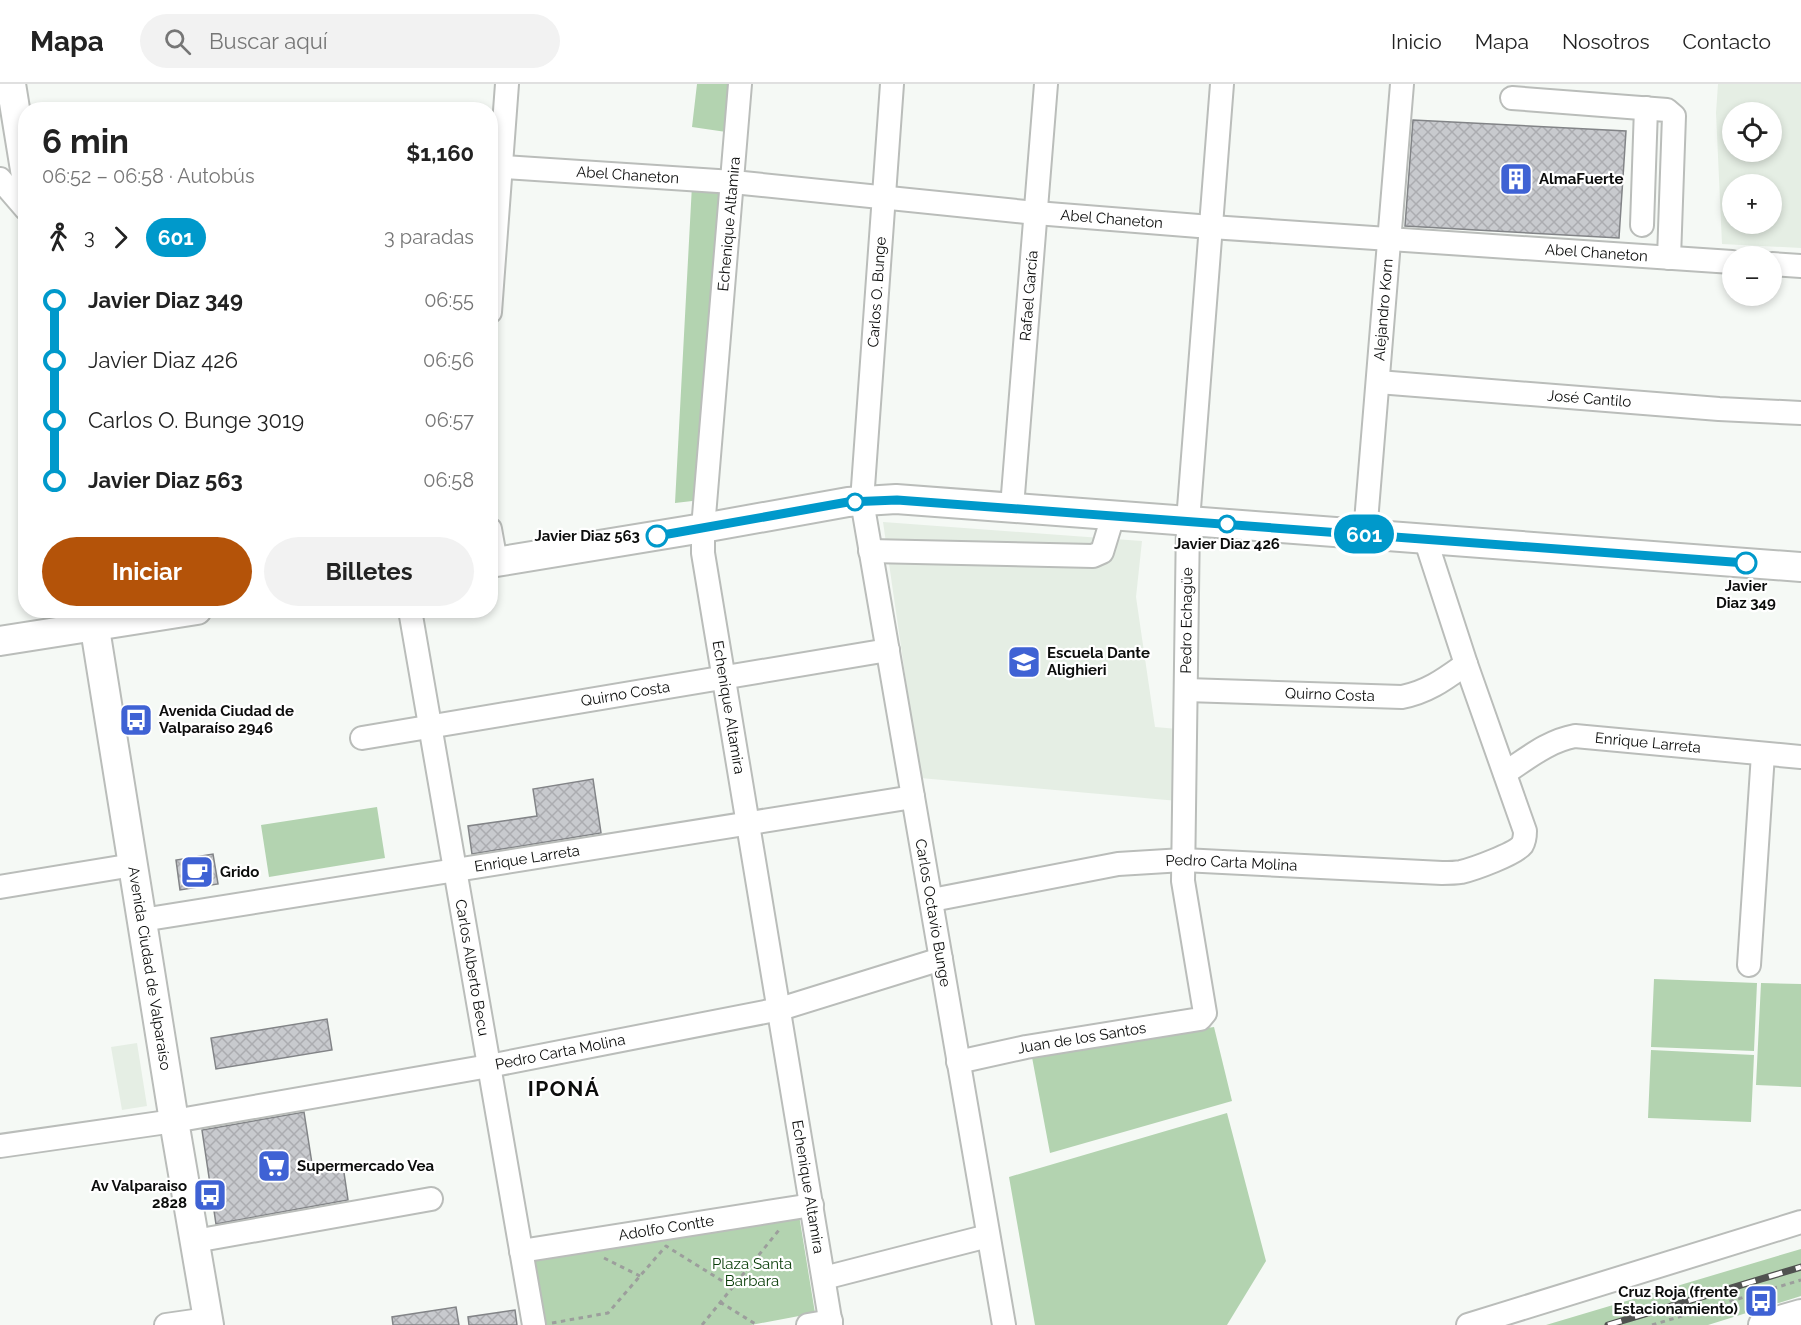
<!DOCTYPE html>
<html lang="es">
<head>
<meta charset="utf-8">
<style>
	:root { --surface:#fff; --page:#f2f2f2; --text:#222; --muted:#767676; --line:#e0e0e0; --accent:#b45309 }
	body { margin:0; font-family:Raleway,sans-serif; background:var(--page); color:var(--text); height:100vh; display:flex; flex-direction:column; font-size:22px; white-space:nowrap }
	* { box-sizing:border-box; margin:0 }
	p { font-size:20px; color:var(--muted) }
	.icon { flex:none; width:33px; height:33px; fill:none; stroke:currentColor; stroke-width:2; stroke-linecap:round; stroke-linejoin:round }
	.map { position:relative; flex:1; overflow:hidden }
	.side { position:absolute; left:18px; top:18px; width:480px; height:516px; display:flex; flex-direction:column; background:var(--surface); border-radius:24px; box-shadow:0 3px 9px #0003 }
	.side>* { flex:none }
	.badge { padding:0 12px; border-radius:20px; font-size:21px; line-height:39px }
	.controls { position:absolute; left:1722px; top:18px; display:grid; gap:12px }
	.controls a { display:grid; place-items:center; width:60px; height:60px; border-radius:50%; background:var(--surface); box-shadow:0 3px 9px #0003; font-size:30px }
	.map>.badge { position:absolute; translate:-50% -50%; box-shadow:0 0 0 3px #fff }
	.legs { display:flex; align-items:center; gap:9px; height:66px; padding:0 24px; font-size:20px }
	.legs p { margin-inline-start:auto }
	.overview { display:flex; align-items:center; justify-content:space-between; height:102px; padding:0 24px }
	h1 { font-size:33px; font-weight:700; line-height:45px }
	.cta { display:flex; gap:12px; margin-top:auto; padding:12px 24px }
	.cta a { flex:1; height:69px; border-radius:36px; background:var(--accent); color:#fff; font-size:24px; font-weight:700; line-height:69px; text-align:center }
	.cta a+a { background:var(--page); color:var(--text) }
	ul { padding:0 24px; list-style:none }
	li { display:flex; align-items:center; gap:21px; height:60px; font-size:22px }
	li i { display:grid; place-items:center; width:9px; height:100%; margin:0 8px; background:currentColor }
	li i::after { content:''; width:15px; height:15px; margin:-8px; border:4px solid; border-radius:50%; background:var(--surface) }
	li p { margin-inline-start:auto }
	li:first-child i { background:linear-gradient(#0000 50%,currentColor 0) }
	li:last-child i { background:linear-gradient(currentColor 50%,#0000 0) }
	header { display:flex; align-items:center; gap:36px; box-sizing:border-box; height:84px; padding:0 30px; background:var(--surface); border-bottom:2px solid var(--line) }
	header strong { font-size:28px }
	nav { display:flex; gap:33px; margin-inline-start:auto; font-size:21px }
	.search { width:420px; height:54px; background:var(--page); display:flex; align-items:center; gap:15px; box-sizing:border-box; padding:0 21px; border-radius:33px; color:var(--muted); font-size:22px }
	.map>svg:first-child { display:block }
</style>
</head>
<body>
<header>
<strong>Mapa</strong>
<div class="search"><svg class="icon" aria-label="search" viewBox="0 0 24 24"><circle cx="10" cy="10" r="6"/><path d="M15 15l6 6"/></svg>Buscar aquí</div>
<nav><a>Inicio</a><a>Mapa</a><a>Nosotros</a><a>Contacto</a></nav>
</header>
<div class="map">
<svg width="1801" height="1241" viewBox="0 0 1801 1241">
	<defs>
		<pattern id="building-cross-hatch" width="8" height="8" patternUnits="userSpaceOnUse" patternTransform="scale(1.5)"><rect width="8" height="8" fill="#c8cace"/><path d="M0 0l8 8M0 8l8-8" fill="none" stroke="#abacb0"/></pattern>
	</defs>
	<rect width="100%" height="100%" fill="#f5f9f5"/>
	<path fill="#e5eee4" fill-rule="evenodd" d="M1718,0H1801V164L1722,160L1716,29ZM1732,28H1772V68H1732ZM1732,100H1772V140H1732Z
		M883,438L1142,457L1136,513L1155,643L1178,645V717L920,694Z
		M137,959L147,1022L122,1026L111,963Z"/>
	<path fill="#b3d3b0" d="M697,0H735L733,49L692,43Z
		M692,101L725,107L701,416L675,419Z
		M377,723L385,774L269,793L261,741Z
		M1654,895L1757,899L1754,967L1651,963Z
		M1761,899L1801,900V1003L1756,1001Z
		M1214,943L1232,1017L1050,1069L1031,968Z
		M1651,966L1754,971L1751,1038L1648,1034Z
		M1227,1029L1266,1177L1227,1241H1035L1009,1093Z
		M799,1131L815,1229L751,1241H546L533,1171Z
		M1801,1165V1212L1708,1241H1546Z"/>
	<path fill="url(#building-cross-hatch)" stroke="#828487" stroke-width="1.5" d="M1413,36L1626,47L1619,154L1405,142Z
		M593,695L601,749L472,770L468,742L537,732L533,705Z
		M213,770L218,800L180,806L176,776Z
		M327,935L332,966L216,985L211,954Z
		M304,1028L313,1086L343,1082L348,1116L216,1140L202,1046Z
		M456,1223L459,1241H393L392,1233Z
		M515,1226L517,1241H469L468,1233Z"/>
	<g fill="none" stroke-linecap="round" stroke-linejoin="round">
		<g stroke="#babdba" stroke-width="26">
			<g id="minor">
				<path id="s1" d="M740,0L703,444V469L831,1241"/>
				<path id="s2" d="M892,0L862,417L1004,1241"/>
				<path d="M1512,14L1667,26L1674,32L1669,174"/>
				<path id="s3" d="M490,82L733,98L1036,129L1211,143L1732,178"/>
				<path d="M0,95L26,125"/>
				<path d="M1642,141L1646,24"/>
				<path d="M1772,180L1801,182"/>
				<path d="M490,228L507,0"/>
				<path id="s4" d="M1378,298L1719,325L1801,329"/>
				<path id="s5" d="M1012,423L1046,0"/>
				<path d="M490,445L496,478"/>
				<path id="s6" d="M1365,450L1402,0"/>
				<path d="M870,467L1093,472L1102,468L1113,432"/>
				<path id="s7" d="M410,526L534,1241"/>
				<path id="s8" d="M1186,606L1402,613C1428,608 1445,595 1466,580"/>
				<path id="s9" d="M362,654L888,566"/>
				<path id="s10" d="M1505,689C1528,674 1548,657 1575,652L1801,673"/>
				<path d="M0,803L133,781"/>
				<path id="s11" d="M932,816L1118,780L1183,776L1442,789C1449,789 1455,789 1461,788C1474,785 1515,770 1522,761C1525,756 1525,752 1525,747L1466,580L1425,454"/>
				<path id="s12" d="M142,836L913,713"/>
				<path d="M1749,881L1763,670"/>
				<path id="s13" d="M958,978L1026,963L1200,935L1205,929L1183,797L1188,437L1222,0"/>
				<path id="s14" d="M0,1062L174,1037L489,982L780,925L941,875"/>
				<path d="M195,1157L431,1115"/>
				<path id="s15" d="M521,1167L812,1121"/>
				<path d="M824,1194L988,1152"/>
				<path d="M166,1241L208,1235"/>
				<path d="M808,1241L831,1237"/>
				<path d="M1468,1241L1801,1138"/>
			</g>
		</g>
		<g stroke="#babdba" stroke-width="32">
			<g id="major">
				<path d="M11,0L26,92"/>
				<path d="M490,479L703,444L848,418L896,415L1801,483"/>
				<path id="s16" d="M92,526L174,1037L209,1241"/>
				<path d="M0,557L197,526"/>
				<path d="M1763,1241L1801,1230"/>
			</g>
		</g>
		<path stroke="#9c9e9c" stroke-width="3" stroke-dasharray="4.5 4.5" stroke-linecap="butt" d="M604,1174L640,1192
			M720,1218L757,1241
			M552,1239L608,1229L666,1162L732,1203
			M702,1241L779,1146
			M1652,1241L1801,1196"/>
		<use href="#minor" stroke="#fff" stroke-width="22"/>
		<use href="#major" stroke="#fff" stroke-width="28"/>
		<g stroke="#505250" stroke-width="7">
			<path id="rail" d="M1608,1241L1801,1183"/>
		</g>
		<use href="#rail" stroke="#fff" stroke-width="4.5" stroke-dasharray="14" stroke-linecap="butt"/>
	</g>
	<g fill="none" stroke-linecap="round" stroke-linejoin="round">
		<g stroke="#fff" stroke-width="14">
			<path id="line-1" d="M657,452L848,418L897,416L1746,479"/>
		</g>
		<use href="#line-1" stroke="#0099cb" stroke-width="9"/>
	</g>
	<defs>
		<g id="building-square" transform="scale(1.725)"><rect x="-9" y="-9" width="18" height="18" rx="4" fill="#3f62d4" stroke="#fff"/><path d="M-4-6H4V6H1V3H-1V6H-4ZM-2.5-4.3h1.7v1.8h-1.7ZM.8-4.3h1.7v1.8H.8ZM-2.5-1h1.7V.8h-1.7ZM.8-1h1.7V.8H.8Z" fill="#fff"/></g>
		<g id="school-square" transform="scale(1.725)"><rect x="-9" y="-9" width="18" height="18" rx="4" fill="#3f62d4" stroke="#fff"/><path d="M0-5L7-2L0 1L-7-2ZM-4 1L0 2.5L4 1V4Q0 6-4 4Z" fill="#fff"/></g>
		<g id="bus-square" transform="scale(1.725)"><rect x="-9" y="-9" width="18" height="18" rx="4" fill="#3f62d4" stroke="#fff"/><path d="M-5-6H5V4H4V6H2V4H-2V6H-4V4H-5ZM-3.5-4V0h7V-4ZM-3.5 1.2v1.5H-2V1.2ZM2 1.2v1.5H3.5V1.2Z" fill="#fff"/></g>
		<g id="cafe-square" transform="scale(1.725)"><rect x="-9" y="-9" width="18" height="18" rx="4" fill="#3f62d4" stroke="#fff"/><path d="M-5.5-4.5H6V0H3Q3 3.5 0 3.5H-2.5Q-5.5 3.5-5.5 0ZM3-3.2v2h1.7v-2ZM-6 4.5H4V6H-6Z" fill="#fff"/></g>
		<g id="supermarket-square" transform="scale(1.725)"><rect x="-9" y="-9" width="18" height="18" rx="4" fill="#3f62d4" stroke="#fff"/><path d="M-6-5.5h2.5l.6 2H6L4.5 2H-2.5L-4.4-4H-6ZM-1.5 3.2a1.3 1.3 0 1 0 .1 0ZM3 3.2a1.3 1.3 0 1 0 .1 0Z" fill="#fff"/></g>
	</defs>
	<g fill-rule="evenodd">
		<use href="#building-square" x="1516" y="95"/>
		<use href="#school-square" x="1024" y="578"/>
		<use href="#bus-square" x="136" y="636"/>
		<use href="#cafe-square" x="197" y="788"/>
		<use href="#supermarket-square" x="274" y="1082"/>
		<use href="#bus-square" x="210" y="1111"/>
		<use href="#bus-square" x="1761" y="1217"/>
	</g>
	<g fill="#fff" stroke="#0099cb" stroke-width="3">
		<circle cx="855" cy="418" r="8"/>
		<circle cx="1227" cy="440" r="8"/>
		<circle cx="657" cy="452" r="10"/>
		<circle cx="1746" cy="479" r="10"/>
	</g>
	<g text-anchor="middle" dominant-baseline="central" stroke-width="4.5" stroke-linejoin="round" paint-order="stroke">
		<g font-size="15" fill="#0c0d0c" stroke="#fff">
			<text stroke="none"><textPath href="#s3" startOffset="138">Abel Chaneton</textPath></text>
			<text stroke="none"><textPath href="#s3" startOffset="624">Abel Chaneton</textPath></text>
			<text transform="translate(729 140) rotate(-85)">Echenique Altamira</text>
			<text stroke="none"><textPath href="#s3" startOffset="1110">Abel Chaneton</textPath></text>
			<text transform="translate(877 208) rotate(-86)">Carlos O. Bunge</text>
			<text stroke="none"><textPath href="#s5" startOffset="212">Rafael García</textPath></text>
			<text stroke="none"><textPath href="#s6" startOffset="225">Alejandro Korn</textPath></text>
			<text stroke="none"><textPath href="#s4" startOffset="212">José Cantilo</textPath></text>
			<text stroke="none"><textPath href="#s13" startOffset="648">Pedro Echagüe</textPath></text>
			<text stroke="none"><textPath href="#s9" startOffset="267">Quirno Costa</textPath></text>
			<text stroke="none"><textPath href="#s8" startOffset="144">Quirno Costa</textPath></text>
			<text stroke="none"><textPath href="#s1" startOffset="627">Echenique Altamira</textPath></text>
			<text stroke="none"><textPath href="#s10" startOffset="153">Enrique Larreta</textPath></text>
			<text stroke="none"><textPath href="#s12" startOffset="390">Enrique Larreta</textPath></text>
			<text stroke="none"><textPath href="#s11" startOffset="303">Pedro Carta Molina</textPath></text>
			<text stroke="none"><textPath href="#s2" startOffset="836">Carlos Octavio Bunge</textPath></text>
			<text stroke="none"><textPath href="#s16" startOffset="363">Avenida Ciudad de Valparaíso</textPath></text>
			<text stroke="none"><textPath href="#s7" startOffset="363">Carlos Alberto Becu</textPath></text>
			<text stroke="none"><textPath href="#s13" startOffset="126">Juan de los Santos</textPath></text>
			<text stroke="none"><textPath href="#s14" startOffset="568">Pedro Carta Molina</textPath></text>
			<text stroke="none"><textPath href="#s1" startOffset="1113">Echenique Altamira</textPath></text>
			<text stroke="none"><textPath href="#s15" startOffset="147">Adolfo Contte</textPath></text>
		</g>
		<g font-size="15" font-weight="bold" fill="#0c0d0c" stroke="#fff" text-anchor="start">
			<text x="1539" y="95">AlmaFuerte</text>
			<text x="1047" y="569">Escuela Dante<tspan x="1047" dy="17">Alighieri</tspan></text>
			<text x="159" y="627">Avenida Ciudad de<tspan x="159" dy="17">Valparaíso 2946</tspan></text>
			<text x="220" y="788">Grido</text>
			<text x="297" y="1082">Supermercado Vea</text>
			<text x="187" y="1102" text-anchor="end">Av Valparaiso<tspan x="187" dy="17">2828</tspan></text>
			<text x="1738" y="1208" text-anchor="end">Cruz Roja (frente<tspan x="1738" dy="17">Estacionamiento)</tspan></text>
		</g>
		<g font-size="15" font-weight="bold" fill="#0c0d0c" stroke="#fff">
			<text x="640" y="452" text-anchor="end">Javier Diaz 563</text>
			<text x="1227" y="460">Javier Diaz 426</text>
			<text x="1746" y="502">Javier<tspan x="1746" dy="17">Diaz 349</tspan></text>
		</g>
		<g font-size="15" fill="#083c07" stroke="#fff">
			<text x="752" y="1180">Plaza Santa<tspan x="752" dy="17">Barbara</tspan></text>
		</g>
		<g font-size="21" font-weight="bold" letter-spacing="1.5" fill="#0c0d0c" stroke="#fff">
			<text x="564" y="1004">IPONÁ</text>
		</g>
	</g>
</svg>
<div class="controls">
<a><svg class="icon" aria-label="locate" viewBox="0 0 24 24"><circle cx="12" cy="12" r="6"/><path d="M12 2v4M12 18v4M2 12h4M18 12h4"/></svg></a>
<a>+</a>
<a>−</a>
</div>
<b class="badge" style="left:1364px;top:450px;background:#0099cb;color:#fff">601</b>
<section class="side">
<div class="overview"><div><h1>6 min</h1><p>06:52 – 06:58 · Autobús</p></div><b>$1,160</b></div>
<div class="legs"><svg class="icon" aria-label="walk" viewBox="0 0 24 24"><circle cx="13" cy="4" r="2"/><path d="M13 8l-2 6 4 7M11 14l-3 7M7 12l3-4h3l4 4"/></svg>3<svg class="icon" aria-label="forward" viewBox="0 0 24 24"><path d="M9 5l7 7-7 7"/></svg><b class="badge" style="background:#0099cb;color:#fff">601</b><p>3 paradas</p></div>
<ul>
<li><i style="color:#0099cb"></i><b>Javier Diaz 349</b><p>06:55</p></li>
<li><i style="color:#0099cb"></i><span>Javier Diaz 426</span><p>06:56</p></li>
<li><i style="color:#0099cb"></i><span>Carlos O. Bunge 3019</span><p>06:57</p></li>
<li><i style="color:#0099cb"></i><b>Javier Diaz 563</b><p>06:58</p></li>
</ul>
<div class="cta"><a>Iniciar</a><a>Billetes</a></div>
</section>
</div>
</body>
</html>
